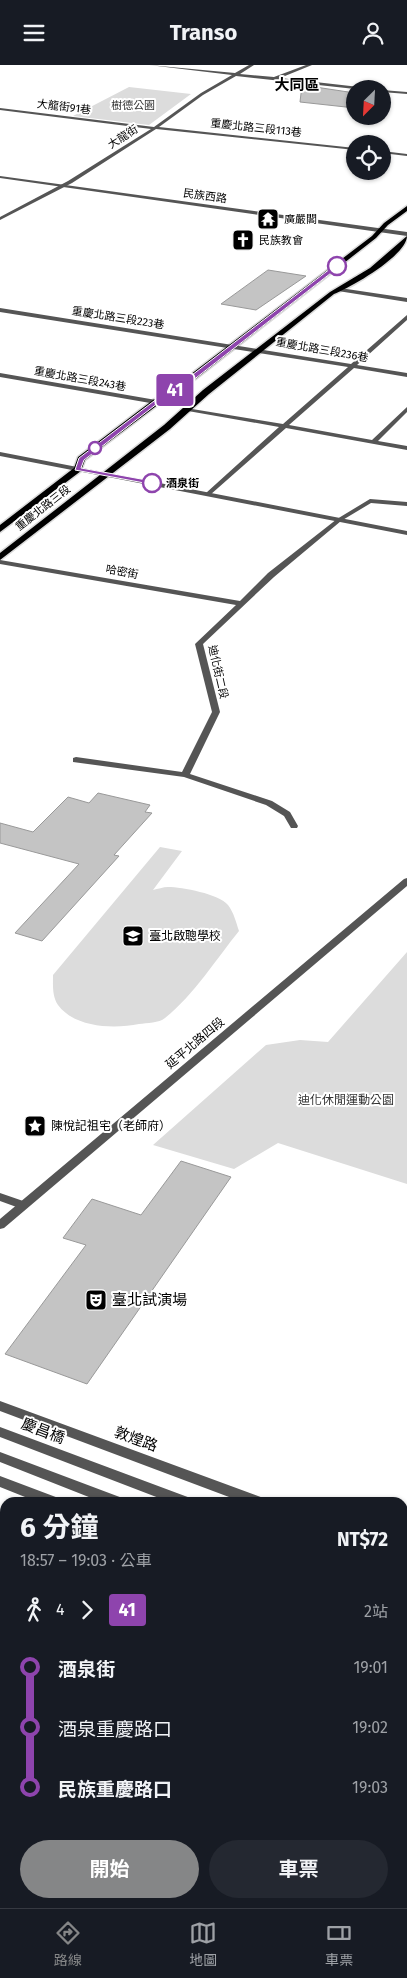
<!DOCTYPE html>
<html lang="zh-TW">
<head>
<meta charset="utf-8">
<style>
	:root { --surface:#171b24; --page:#242831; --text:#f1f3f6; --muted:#9ea1a6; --line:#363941; --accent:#858687 }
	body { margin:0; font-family:"Fira Sans","Noto Sans TC",sans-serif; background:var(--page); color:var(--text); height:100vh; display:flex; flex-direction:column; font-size:19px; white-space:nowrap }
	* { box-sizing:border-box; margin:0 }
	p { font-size:16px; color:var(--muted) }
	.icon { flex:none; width:28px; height:28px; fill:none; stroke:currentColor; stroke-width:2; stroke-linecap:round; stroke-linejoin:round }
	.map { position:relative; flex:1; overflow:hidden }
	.side { position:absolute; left:0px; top:1432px; width:408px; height:411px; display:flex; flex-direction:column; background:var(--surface); border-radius:15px 15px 0 0; box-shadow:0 1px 4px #0004 }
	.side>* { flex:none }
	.badge { padding:0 10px; border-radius:4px; font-size:18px; line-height:32px }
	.needle { width:32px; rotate:204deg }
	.controls { position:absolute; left:346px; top:15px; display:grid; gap:10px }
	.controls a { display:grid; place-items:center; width:45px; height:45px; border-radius:50%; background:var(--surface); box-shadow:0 1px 4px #0004; font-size:25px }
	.map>.badge { position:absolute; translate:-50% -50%; box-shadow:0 0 0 2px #fff }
	.legs { display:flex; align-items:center; gap:8px; height:55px; padding:0 20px; font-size:16px }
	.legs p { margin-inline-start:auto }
	.headline { display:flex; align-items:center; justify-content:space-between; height:85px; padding:0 20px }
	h1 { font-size:28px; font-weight:700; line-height:38px }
	.primary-button { display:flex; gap:10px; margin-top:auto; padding:10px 20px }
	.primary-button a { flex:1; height:58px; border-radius:30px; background:var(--accent); color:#fff; font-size:20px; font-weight:700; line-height:58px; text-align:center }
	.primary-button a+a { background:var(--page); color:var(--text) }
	ul { padding:0 20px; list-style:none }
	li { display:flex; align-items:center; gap:18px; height:60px; font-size:19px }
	li i { display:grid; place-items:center; width:8px; height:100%; margin:0 6px; background:currentColor }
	li i::after { content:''; width:12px; height:12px; margin:-6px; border:4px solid; border-radius:50%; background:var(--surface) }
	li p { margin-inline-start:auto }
	li:first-child i { background:linear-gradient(#0000 50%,currentColor 0) }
	li:last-child i { background:linear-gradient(currentColor 50%,#0000 0) }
	header { display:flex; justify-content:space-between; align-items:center; height:65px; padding:0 20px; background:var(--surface); font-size:22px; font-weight:700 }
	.dock { display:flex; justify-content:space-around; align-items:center; height:70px; border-top:1px solid var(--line); background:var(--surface); font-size:14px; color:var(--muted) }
	.dock a { display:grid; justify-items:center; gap:2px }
	.dock .active { color:var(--accent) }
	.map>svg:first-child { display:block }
</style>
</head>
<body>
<header><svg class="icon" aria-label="menu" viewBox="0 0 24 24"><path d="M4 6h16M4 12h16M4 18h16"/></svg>Transo<svg class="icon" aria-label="person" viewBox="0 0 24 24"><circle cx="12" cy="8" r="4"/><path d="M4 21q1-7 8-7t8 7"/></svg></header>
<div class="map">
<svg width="407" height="1843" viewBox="0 0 407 1843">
	<rect width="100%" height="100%" fill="#fff"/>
	<path fill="#dcdcdc" d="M129,22L191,29L149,60L73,51Z
		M160,782L182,786L153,825C158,824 163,822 168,822C182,822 219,829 228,840C234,848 236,857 239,866C217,893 193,931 165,953C159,958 147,958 139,959C114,964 75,963 58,940C52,931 53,920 53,910Z
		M407,887V1119L278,1078L234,1104L153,1080L266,980L300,975L328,977Z"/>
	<path fill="#c4c4c4" stroke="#999" d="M302,20L355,28V43L300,37Z
		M268,205L306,211L256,245L221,239Z
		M98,728L150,740L145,747L152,748L114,790L119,791L42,876L15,868L79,799L0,778V758L33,767L68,732L89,738Z
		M181,1096L231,1112L87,1319L5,1289L86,1180L63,1173L92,1134L141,1150Z"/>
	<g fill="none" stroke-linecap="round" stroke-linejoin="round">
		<g stroke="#dbdbdb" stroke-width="3">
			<path id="primary" d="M407,141V146L388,160L376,173L184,323L159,339L85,395L81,406L0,467V460L74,403L78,392L153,335L178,319L372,171L384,158Z
				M407,171C407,190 352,222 334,229L209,329L170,364L0,495V488L164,360L203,325L330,227L370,203Z"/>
		</g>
		<path fill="#555" fill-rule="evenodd" d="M149,0L235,8L249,0H254L240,9L274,12L306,0H312L280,13L368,23L355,24L236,11L203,30L159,62L355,83V85L156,64L72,118L0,155V152L68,116L151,64L0,45V43L154,62L201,28L232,10Z
			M382,25L407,27V29L382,27Z
			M382,86L407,89V91L382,88Z
			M340,223L407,233V237L338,226L337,225Z
			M0,243L351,299L407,250V255L357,300L407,308V312L354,303L289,360L372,375L407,342V347L378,376L407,381V385L286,363L210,430H206V428L279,362L188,346L185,344L186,343L283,359L348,302L0,247Z
			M0,308L156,335L159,337L156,339L0,312Z
			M370,434L407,437V441L371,438L341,456L274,512L203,579L220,647L190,709L272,736L290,747L298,761L297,763H291L284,751L266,740L184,712L73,697V693L76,692L182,707L212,647L195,579L236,540L0,499V495L240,536L268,508L337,454Z
			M0,1128L26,1137L28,1140L26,1143L22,1144L0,1136Z
			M0,1336L266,1434L267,1438H245L0,1346Z
			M0,1411L61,1434L62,1438H40L0,1422Z
			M402,1485L407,1486V1498L402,1496Z
			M402,1563L407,1565V1577L402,1576Z"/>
		<path fill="#555" fill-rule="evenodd" d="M0,111L407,167V171L0,113Z
			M0,387L407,466V470L0,391Z
			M407,813V821L4,1163L0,1164V1154L404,814Z
			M0,1362L193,1434L194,1438H172L0,1372Z
			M0,1387L125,1434L126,1438H104L0,1397Z
			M402,1511L407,1513V1525L402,1523Z
			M402,1539L407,1540V1552L402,1551Z"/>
		<use href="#primary" fill="#000" fill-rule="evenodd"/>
	</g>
	<path fill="#8e44ad" stroke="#fff" d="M335,200L340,201L183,323L158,338L96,386L84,395L81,403L152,416L156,418L155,420L75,405L79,393L154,336L179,320Z"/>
	<defs>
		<g id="temple-square" transform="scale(1.125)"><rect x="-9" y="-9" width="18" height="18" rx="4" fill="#000" stroke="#fff"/><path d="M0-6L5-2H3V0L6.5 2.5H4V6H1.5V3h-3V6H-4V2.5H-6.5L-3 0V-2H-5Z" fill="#fff"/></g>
		<g id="church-square" transform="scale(1.125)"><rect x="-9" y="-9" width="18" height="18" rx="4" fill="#000" stroke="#fff"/><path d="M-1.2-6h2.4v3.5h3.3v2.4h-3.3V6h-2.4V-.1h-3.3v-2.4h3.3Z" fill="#fff"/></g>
		<g id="school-square" transform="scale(1.125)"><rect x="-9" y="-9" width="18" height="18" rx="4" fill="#000" stroke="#fff"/><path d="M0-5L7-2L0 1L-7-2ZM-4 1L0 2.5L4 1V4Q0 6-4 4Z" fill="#fff"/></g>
		<g id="sight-square" transform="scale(1.125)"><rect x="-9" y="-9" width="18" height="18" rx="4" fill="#000" stroke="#fff"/><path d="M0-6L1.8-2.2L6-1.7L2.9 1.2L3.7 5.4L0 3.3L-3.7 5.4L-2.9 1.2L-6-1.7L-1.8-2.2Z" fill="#fff"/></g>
		<g id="theatre-square" transform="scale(1.125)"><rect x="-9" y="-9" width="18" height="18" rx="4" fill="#000" stroke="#fff"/><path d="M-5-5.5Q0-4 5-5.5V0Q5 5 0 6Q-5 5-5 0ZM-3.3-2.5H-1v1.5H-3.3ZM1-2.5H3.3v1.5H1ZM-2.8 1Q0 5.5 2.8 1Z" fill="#fff"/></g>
	</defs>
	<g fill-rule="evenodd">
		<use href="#temple-square" x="268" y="154"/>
		<use href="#church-square" x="243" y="175"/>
		<use href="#school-square" x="133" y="871"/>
		<use href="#sight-square" x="35" y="1061"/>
		<use href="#theatre-square" x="96" y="1235"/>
	</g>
	<g fill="#fff" stroke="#8e44ad" stroke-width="2.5">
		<circle cx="337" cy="201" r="9"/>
		<circle cx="95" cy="383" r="6"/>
		<circle cx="152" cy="418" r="9"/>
	</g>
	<g text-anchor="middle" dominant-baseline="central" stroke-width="4" stroke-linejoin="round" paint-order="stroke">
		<g font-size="11" fill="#333" stroke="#fff">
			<text x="133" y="40">樹德公園</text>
		</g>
		<g font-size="11" fill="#000" stroke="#fff">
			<text transform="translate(64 42) rotate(7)">大龍街91巷</text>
			<text transform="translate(256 63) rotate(6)">重慶北路三段113巷</text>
			<text transform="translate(123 72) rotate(-33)">大龍街</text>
			<text transform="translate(205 131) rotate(8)">民族西路</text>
			<text transform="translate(118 253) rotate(9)">重慶北路三段223巷</text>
			<text transform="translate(322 285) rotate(10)">重慶北路三段236巷</text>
			<text transform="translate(80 314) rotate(10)">重慶北路三段243巷</text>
			<text transform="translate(43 443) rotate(-38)">重慶北路三段</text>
			<text transform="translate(122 507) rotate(10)">哈密街</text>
			<text transform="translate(218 607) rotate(77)">迪化街二段</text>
		</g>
		<g font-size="11" fill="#000" stroke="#fff" text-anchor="start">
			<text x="284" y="154">廣嚴閣</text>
			<text x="259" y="175">民族教會</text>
		</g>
		<g font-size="11" font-weight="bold" fill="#000" stroke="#fff" text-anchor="start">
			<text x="166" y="418">酒泉街</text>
		</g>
		<g font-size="12" fill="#000" stroke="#fff" text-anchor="start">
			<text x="149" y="871">臺北啟聰學校</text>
			<text x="51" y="1061">陳悅記祖宅（老師府）</text>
		</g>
		<g font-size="12" fill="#000" stroke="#fff">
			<text transform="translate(195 978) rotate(-40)">延平北路四段</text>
		</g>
		<g font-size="12" fill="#333" stroke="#fff">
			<text x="346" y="1035">迪化休閒運動公園</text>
		</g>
		<g font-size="15" font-weight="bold" fill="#000" stroke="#fff">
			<text x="297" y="20">大同區</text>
		</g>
		<g font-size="15" fill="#000" stroke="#fff" text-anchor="start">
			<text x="112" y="1235">臺北試演場</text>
		</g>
		<g font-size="15" fill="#000" stroke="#fff">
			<text transform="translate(43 1366) rotate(21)">慶昌橋</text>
			<text transform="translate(136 1374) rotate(20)">敦煌路</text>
		</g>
	</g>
</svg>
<div class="controls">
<a><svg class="needle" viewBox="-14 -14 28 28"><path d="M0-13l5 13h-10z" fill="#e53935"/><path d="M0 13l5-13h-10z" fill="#9ea1a6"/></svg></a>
<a><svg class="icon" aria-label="locate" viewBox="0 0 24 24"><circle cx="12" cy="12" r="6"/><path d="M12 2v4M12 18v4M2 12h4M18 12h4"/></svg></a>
</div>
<b class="badge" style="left:175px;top:325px;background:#8e44ad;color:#fff">41</b>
<section class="side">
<div class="headline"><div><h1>6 分鐘</h1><p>18:57 – 19:03 · 公車</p></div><b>NT$72</b></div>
<div class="legs"><svg class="icon" aria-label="walk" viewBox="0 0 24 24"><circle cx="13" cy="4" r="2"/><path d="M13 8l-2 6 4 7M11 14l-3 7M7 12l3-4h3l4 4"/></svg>4<svg class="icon" aria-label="forward" viewBox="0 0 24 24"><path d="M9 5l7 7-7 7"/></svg><b class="badge" style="background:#8e44ad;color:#fff">41</b><p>2站</p></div>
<ul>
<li><i style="color:#8e44ad"></i><b>酒泉街</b><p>19:01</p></li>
<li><i style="color:#8e44ad"></i><span>酒泉重慶路口</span><p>19:02</p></li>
<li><i style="color:#8e44ad"></i><b>民族重慶路口</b><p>19:03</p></li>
</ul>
<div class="primary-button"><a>開始</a><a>車票</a></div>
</section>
</div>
<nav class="dock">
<a class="active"><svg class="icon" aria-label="directions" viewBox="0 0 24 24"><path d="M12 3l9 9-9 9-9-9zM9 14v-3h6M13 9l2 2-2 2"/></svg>路線</a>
<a><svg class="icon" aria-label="map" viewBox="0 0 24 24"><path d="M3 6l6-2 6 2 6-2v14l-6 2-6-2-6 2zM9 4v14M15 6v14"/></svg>地圖</a>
<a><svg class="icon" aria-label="tickets" viewBox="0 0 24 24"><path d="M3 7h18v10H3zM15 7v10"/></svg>車票</a>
</nav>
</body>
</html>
